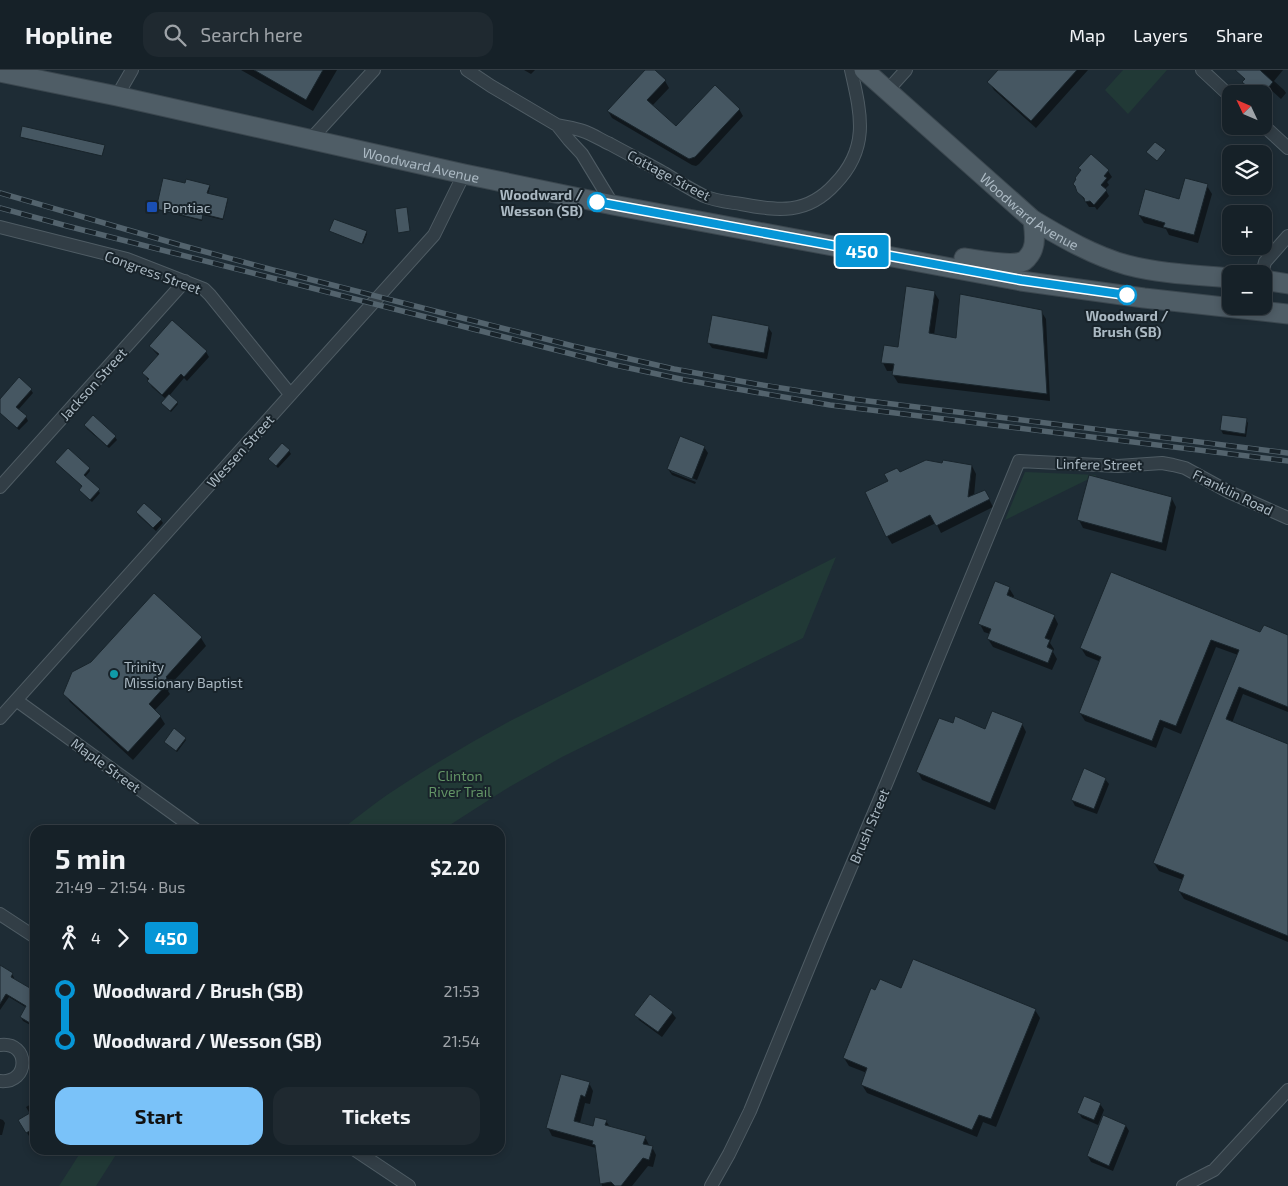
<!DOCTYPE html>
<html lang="en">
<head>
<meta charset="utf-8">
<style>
	:root { --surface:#162128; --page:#1f2930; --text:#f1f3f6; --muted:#9ea3a8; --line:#353e45; --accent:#7ac2f9 }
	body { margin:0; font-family:"Exo 2",sans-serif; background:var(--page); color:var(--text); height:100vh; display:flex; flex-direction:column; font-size:19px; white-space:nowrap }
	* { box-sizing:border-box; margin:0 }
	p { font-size:16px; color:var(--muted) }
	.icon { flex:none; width:28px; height:28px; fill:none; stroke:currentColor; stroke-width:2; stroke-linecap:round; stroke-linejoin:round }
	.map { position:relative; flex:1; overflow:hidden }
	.details { position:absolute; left:30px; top:755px; width:475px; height:330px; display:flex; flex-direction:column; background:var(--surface); border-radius:15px; box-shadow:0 2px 8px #0003,0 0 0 1px var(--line) }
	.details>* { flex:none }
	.badge { padding:0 10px; border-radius:4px; font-size:18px; line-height:32px }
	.needle { width:32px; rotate:314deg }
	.fabs { position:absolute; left:1222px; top:15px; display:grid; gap:10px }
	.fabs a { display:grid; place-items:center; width:50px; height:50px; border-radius:10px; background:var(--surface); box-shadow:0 2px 8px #0003,0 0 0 1px var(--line); font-size:25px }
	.map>.badge { position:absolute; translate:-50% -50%; box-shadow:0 0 0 2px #fff }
	.legs { display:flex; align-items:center; gap:8px; height:55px; padding:0 25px; font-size:16px }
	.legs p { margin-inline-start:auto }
	.overview { display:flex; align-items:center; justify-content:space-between; height:85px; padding:0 25px }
	h1 { font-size:28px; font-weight:700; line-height:38px }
	.primary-button { display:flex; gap:10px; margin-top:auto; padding:10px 25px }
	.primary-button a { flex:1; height:58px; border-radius:15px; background:var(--accent); color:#111; font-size:20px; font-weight:700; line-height:58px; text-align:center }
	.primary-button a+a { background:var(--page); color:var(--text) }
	ul { padding:0 25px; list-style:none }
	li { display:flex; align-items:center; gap:18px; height:50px; font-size:19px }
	li i { display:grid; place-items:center; width:8px; height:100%; margin:0 6px; background:currentColor }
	li i::after { content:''; width:12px; height:12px; margin:-6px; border:4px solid; border-radius:50%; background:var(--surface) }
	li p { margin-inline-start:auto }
	li:first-child i { background:linear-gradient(#0000 50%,currentColor 0) }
	li:last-child i { background:linear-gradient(currentColor 50%,#0000 0) }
	header { display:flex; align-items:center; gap:30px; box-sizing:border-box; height:70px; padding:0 25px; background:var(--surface); border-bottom:1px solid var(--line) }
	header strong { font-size:24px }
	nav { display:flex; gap:28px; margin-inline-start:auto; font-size:18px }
	.search { width:350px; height:45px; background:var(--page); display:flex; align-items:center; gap:12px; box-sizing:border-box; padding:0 18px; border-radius:15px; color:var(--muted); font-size:19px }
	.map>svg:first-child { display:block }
</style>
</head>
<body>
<header>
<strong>Hopline</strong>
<div class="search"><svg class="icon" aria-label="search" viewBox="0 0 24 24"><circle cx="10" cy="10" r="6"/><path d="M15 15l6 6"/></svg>Search here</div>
<nav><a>Map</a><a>Layers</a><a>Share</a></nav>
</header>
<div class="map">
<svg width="1288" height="1116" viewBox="0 0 1288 1116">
	<rect width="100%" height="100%" fill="#1e2c35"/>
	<path fill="#213936" d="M1123,0H1167L1128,44L1105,20Z
		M1025,402L1097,405L1005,450Z
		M836,487L803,568L562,687L506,719L442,760H341C356,748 371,736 387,725C427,698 468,674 510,651Z
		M82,1080H119L96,1116H59Z"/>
	<path fill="#0007" d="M241,0H337L313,41Z
		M524,0H535L531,4Z
		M646,0H653L665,11L669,18L652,36L676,58L739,39L743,46L699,94L696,96L692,95L612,48L608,41Z
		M1000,0H1088L1036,58L994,20L989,12Z
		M1240,0H1283L1274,11L1284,20L1286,23L1281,29L1271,20L1265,27L1264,24H1256L1246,10L1241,5L1239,2Z
		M21,66L104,76L105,77L102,86L22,68Z
		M1091,85L1108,101L1112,107L1107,112L1109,115L1105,119L1109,126L1097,140L1095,137H1089L1074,114Z
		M186,115L209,116L210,117L208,124L227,129L228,130L223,150L203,145L202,151L158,140L157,139Z
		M1207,116L1212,124L1198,173L1169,165L1166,159L1144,153L1139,145L1180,131Z
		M331,161L366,162L367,164L363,174L332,162Z
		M934,222L939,230L934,265L957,270L1041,241L1046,249L1050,331L898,313L893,305L894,301H887L883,293L899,279Z
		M768,257L772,263L767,289L712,278L708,272Z
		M151,276L206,282L209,287L187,311L184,308L169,326L178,334L171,342L163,335L166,329L152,317L144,303L159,286L154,281Z
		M31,320L33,323L18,340L26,347L28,351L19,360L0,343V331Z
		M1246,350L1248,353L1246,367L1223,364L1221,360Z
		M85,355L115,367L117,370L109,378L87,359Z
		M704,377L708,383L697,410L671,400V402L696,412L695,414L672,405L668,399Z
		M289,381L291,384L278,398L269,389Z
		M57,392L89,398L90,401L85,407L100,423L92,432L82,423L80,420L83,417L58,395Z
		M972,396L976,404L974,426L989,429L993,437L941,463L936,453L892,474L887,466L889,411L900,404Z
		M1172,429L1176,437L1166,481L1083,458L1079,450Z
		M137,443L161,450L163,453L156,461L139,446Z
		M1009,518L1014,526L1013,529L1054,546L1058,554L1050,573L1054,579L1053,582L1057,589L1052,600L993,577L988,569L990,564L984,562L980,554Z
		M1261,564L1288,566V642L1243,624L1232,653L1288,675V872L1184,829L1179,821L1183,810L1159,801L1154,793L1238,585L1216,577L1181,664L1164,657L1156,678L1085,651L1080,643L1101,592L1086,586L1081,578Z
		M201,568L206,576L170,615L171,617L168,621L170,624L154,641L160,646L165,654L133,690L70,632L65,624L92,593Z
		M953,654L985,660L1022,654L1026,662L995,740L922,710L918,702Z
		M185,669L186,670L177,682L166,673Z
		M1105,709L1109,714L1097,744L1075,736L1072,730Z
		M0,896L12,904L14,908L13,910L35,923L34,957L23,951L21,947L27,938L9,927L0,940Z
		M902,919L1035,940L1040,948L996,1057L983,1052L977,1067L867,1023L862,1015L867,1003L849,996L844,988L876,922Z
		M672,943L676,948L662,967L639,950L636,945Z
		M589,1013L593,1021L590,1034L585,1033L580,1053L593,1057L606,1051L610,1057L645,1067L649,1075V1076L652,1077L656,1085L653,1097L648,1096L632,1116H602L597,1080L596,1078L552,1066L548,1058Z
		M35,1032V1062L29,1066L20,1051L30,1044L26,1037Z
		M1100,1034L1104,1040L1098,1055L1082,1048L1079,1043Z
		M0,1049L3,1050L5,1053L2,1065H0Z
		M1126,1056L1129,1061L1113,1101L1091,1092L1088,1086Z"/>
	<path fill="#465762" stroke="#19252c" d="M254,0H323L306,30Z
		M645,0H655L666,10L647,30L676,56L715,15L740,39L695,87L689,89L607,41Z
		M998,0H1077L1031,51L987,12Z
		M1235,0H1260L1273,12L1263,24H1256L1242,12L1245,9Z
		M22,56L105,75L102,86L20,67Z
		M1155,72L1166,80L1157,91L1146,82Z
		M1091,84L1109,100L1104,106L1107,108L1101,115L1107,120L1094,135L1090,131L1085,132L1084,128L1077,122L1075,116L1073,114L1076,109L1075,108L1081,100L1078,98Z
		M163,108L185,113L186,109L210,115L207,123L228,128L223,149L203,144L202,150L156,139Z
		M1185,108L1208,114L1194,165L1163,157L1165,153L1138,145L1145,119L1179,129Z
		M407,137L410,161L398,163L395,139Z
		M334,149L367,161L362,174L329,161Z
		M906,216L935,221L929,263L956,268L960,224L1042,240L1047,324L892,305L894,294L881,293L884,275L898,277Z
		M712,245L769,256L764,283L707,273Z
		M172,250L207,281L184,307L181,304L162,325L147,311L149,309L142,303L159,284L149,276Z
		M19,307L32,319L16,337L27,346L17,358L0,343V329Z
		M169,324L178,332L170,341L161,333Z
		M93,345L116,366L107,376L84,355Z
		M1222,345L1247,348L1245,364L1220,360Z
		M680,366L705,376L692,409L667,399Z
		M282,373L290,380L276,396L268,389Z
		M68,378L90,398L84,405L100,419L90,430L79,420L82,416L55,392Z
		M926,390L942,393L943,390L972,395L968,427L985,420L990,429L936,456L930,445L886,467L865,422L888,411L884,404L897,398L900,402Z
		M1089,405L1172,427L1162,473L1077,450Z
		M144,433L162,449L153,458L136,442Z
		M1111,502L1260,562L1264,555L1288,565V637L1239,617L1226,649L1288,674V866L1178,821L1184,805L1153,793L1239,580L1211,570L1176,656L1160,650L1152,671L1079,643L1101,587L1080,578Z
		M995,511L1010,517L1007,525L1055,545L1045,568L1050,570L1047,577L1053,580L1048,593L987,569L991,559L978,554Z
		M154,523L202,567L166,607L167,608L164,613L166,615L149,634L161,646L128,682L63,624L72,602L91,592Z
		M992,641L1023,653L990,733L916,702L939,648L953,653L955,646L985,659Z
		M174,658L186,668L176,681L164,672Z
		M1084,698L1106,708L1094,739L1071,730Z
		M913,889L1036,939L991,1049L979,1045L972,1060L861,1015L867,998L843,988L871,918L875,920L880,909L901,918Z
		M0,895L13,903L11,907L35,921V956L20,947L26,936L6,924L0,934Z
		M650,924L673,942L658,962L634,945Z
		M561,1004L590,1012L585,1027L581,1025L574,1051L593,1056L595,1047L607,1050L605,1055L646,1066L643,1074L653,1076L649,1090L643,1088L621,1116H615L611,1112L600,1114L595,1075L592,1074L593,1071L546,1058Z
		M1084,1026L1101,1033L1094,1050L1077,1043Z
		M35,1040V1058L26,1063L18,1050Z
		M1103,1045L1126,1055L1109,1096L1087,1086Z"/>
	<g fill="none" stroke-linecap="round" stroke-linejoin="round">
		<g stroke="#4f5c64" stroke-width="14">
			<path id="minor" d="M467,0L491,16L557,55L569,70L582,84L613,135
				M1202,0L1231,27
				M887,21L906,0
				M117,26L132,0
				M557,55C565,57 574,58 583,61C592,64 601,70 610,74C628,84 646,93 664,103C677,111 690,119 704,126C715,131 728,132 741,134C778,141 807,145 835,114C870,78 861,44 851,0
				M1264,56L1288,78
				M311,69L374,0
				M0,157L127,189L204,219L210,225L290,324
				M1262,204L1265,192L1288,166
				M0,417L185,211
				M16,630L196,760
				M0,648L434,165L464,104
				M0,844L35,867
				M0,975C30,971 30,1014 0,1011
				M355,1080L409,1116
				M711,1116L729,1084L750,1041L820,870L887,712L1019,391L1118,396L1162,393L1173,395L1185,398L1229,422L1288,448
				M1183,1116L1214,1100L1288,1020"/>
		</g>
		<g stroke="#3b474f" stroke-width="21">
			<g id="primary">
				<path id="s1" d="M864,0L1033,150C1063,168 1094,186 1127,195C1161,204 1197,205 1231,208"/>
				<path id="s2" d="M0,2L117,26L464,104L613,135L1021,211L1144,228L1288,244"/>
				<path d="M964,188C978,190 1012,197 1024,191C1028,188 1032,182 1033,178C1036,170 1034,159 1033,150"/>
				<path d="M1264,210L1288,214"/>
			</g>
		</g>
		<use href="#minor" stroke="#323e46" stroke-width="12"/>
		<use href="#primary" stroke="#4f5d66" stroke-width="19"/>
		<g stroke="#53636d" stroke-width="5.5">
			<path id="rail" d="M0,123L180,175L273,200L573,276L674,299L756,314L852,329L1288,383
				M0,138L67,156L477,260L615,295L685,310L830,335L1288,391"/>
		</g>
		<use href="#rail" stroke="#18232a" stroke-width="4" stroke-dasharray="11" stroke-linecap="butt"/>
	</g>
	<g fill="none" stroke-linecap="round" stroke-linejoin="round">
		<g stroke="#fff" stroke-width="11">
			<path id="line-1" d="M597,132L1021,210L1127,225"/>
		</g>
		<use href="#line-1" stroke="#0696d7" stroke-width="8"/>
	</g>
	<g fill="#fff" stroke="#0696d7" stroke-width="2.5">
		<circle cx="597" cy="132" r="9"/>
		<circle cx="1127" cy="225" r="9"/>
	</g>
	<rect fill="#1a4fb4" stroke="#18232a" stroke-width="2" x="146" y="131" width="12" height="12" rx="2.5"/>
	<circle fill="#0f9aa8" stroke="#18232a" stroke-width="2" cx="114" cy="604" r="5"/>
	<g text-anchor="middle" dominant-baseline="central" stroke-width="4" stroke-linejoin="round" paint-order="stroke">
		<g font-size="14" fill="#abb9c3" stroke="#18232a">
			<text stroke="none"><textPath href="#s2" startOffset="431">Woodward Avenue</textPath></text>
			<text transform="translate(669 105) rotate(28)">Cottage Street</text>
			<text stroke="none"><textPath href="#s1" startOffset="218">Woodward Avenue</textPath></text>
			<text transform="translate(153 202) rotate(20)">Congress Street</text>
			<text transform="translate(93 314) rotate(-48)">Jackson Street</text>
			<text transform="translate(240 381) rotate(-48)">Wessen Street</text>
			<text transform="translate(1099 394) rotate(1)">Linfere Street</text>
			<text transform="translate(1233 422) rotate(26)">Franklin Road</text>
			<text transform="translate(106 695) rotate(36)">Maple Street</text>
			<text transform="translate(869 756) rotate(-67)">Brush Street</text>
		</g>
		<g font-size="14" font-weight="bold" fill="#abb9c3" stroke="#18232a" text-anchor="end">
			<text x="583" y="124">Woodward /<tspan x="583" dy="16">Wesson (SB)</tspan></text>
			<text x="1127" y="245" text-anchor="middle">Woodward /<tspan x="1127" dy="16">Brush (SB)</tspan></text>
		</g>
		<g font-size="14" fill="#abb9c3" stroke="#18232a" text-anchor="start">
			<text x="163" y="137">Pontiac</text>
			<text x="124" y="596">Trinity<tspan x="124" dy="16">Missionary Baptist</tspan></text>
		</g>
		<g font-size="14" fill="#639466" stroke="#18232a">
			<text x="460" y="705">Clinton<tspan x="460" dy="16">River Trail</tspan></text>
		</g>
	</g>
</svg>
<div class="fabs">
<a><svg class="needle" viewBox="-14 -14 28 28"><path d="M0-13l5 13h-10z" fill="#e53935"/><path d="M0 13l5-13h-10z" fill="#9ea3a8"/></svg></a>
<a><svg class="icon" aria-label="layers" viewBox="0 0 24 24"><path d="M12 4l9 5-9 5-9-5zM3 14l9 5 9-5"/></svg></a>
<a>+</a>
<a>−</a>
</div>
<b class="badge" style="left:862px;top:181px;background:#0696d7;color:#fff">450</b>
<section class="details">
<div class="overview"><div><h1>5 min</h1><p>21:49 – 21:54 · Bus</p></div><b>$2.20</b></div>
<div class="legs"><svg class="icon" aria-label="walk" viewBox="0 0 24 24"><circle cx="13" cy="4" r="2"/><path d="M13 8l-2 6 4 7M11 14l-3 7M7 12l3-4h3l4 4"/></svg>4<svg class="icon" aria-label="forward" viewBox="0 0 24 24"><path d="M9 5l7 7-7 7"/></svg><b class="badge" style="background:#0696d7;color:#fff">450</b></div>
<ul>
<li><i style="color:#0696d7"></i><b>Woodward / Brush (SB)</b><p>21:53</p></li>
<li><i style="color:#0696d7"></i><b>Woodward / Wesson (SB)</b><p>21:54</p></li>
</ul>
<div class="primary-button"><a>Start</a><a>Tickets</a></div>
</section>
</div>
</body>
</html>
